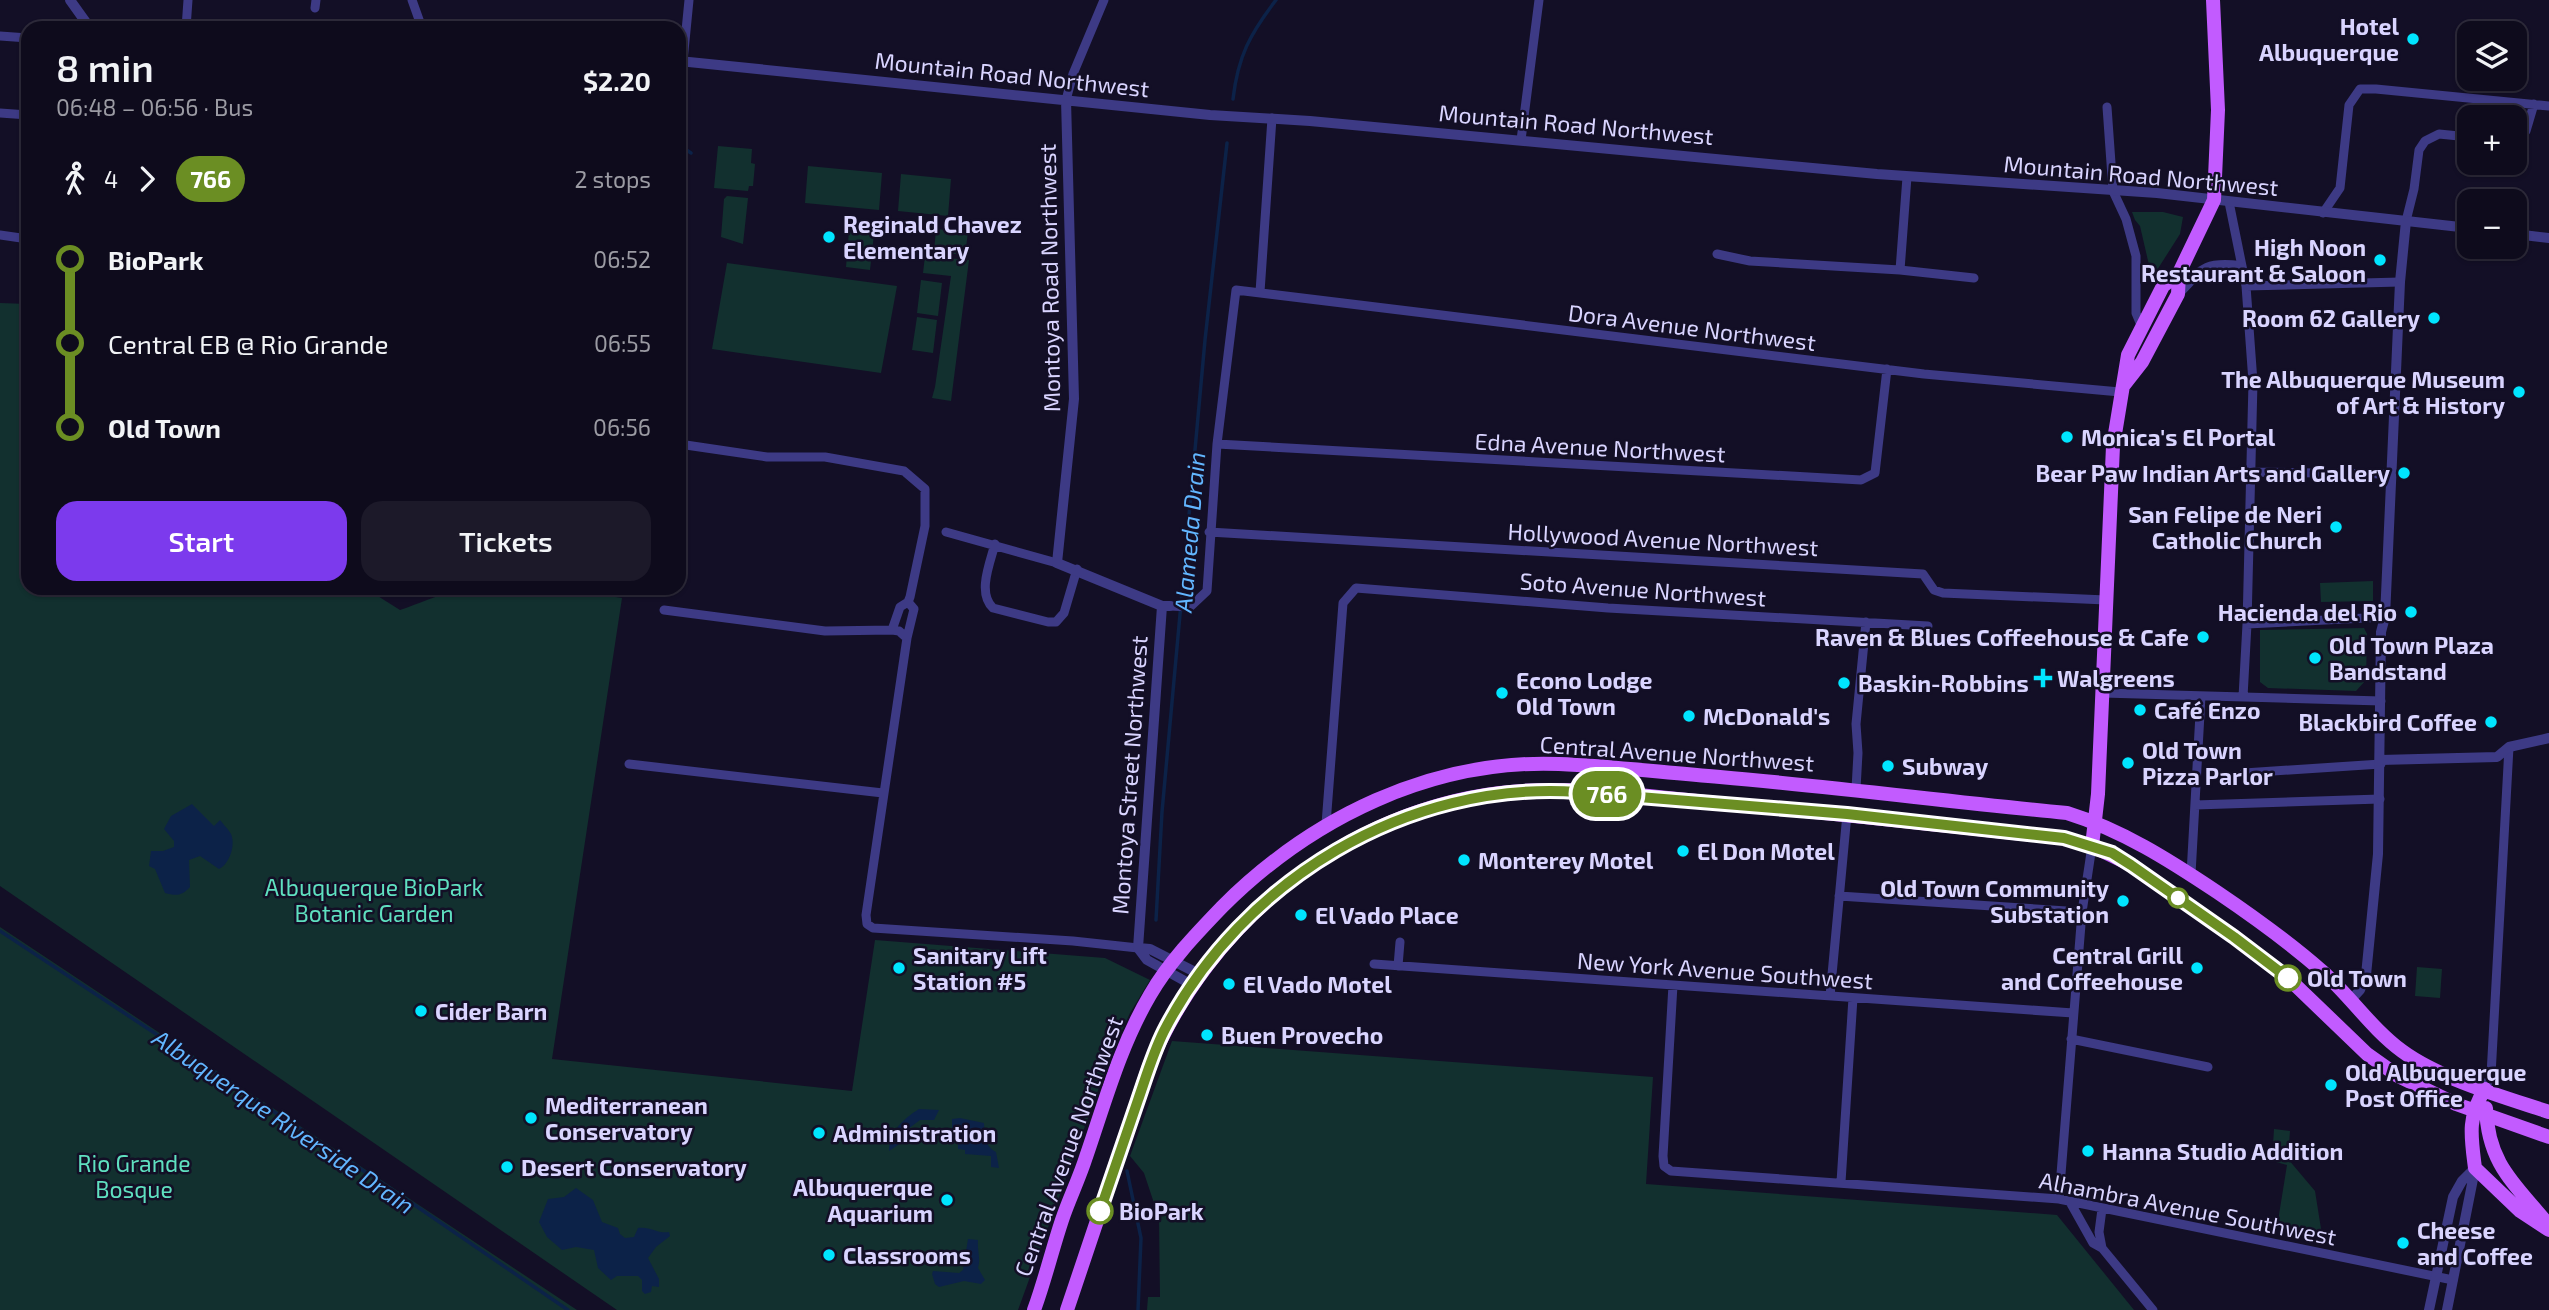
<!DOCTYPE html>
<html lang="en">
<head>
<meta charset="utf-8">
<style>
	:root { --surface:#0e0b1c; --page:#1c1929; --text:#f1f3f6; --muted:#9b9ba3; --line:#2e2b3b; --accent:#7c3aed }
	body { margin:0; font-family:"Exo 2",sans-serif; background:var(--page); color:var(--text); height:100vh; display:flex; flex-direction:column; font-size:26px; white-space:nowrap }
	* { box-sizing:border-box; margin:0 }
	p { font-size:23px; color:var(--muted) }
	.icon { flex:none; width:38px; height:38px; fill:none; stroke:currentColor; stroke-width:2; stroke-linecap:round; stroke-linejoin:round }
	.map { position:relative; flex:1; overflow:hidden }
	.sheet { position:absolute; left:21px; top:21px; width:665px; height:574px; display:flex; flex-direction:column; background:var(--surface); border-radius:21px; box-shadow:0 2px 5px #0004,0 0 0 2px var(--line) }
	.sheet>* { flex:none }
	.badge { padding:0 14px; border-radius:23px; font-size:24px; line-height:46px }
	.buttons { position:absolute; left:2457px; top:21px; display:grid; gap:14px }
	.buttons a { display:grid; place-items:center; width:70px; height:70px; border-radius:14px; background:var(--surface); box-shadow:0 2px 5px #0004,0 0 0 2px var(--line); font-size:35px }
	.map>.badge { position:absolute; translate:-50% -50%; box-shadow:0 0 0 4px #fff }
	.legs { display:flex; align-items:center; gap:10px; height:77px; padding:0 35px; font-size:23px }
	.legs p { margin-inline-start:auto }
	.headline { display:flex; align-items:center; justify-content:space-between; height:119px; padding:0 35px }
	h1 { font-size:38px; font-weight:600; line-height:52px }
	.action { display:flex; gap:14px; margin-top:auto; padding:14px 35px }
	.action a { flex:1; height:80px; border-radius:21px; background:var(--accent); color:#fff; font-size:28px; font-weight:600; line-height:80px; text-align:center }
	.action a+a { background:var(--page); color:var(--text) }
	ul { padding:0 35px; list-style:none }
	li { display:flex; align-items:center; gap:24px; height:84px; font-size:26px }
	li i { display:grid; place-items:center; width:10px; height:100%; margin:0 9px; background:currentColor }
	li i::after { content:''; width:18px; height:18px; margin:-9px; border:5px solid; border-radius:50%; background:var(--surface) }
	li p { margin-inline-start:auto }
	li:first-child i { background:linear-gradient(#0000 50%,currentColor 0) }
	li:last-child i { background:linear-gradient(currentColor 50%,#0000 0) }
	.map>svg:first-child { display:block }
</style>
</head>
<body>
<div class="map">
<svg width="2549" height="1310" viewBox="0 0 2549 1310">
	<rect width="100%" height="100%" fill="#130f26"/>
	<path fill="#12302f" d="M718,146L752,149L751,163L755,164L753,186H749L748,191L714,188Z
		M808,166L882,173L879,210L805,203Z
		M901,174L951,179L948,216L898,211Z
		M727,196L748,198L743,244L721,237L724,199Z
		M2132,212H2163L2183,217L2180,234L2152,278L2140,226L2135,220Z
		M936,229L968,232L965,255L934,252Z
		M849,231L874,234L870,270L846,267Z
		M925,256L969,260L951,401L932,398L935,387L951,276L923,273Z
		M727,263L897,286L881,373L712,349Z
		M921,280L942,283L938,316L917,313Z
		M0,303L28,304V588H365L400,610C418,604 437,595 456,591C505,580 572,591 622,598L552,1059L852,1091L875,940L1105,958L1150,980L1130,1013L1112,1052L1018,1310H617L0,886Z
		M917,317L937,320L933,353L912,350Z
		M2373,581V601L2321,602L2320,583Z
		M2364,628L2367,634L2366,680L2356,691L2268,688L2260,682V630Z
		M0,927L577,1310H0Z
		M2417,967L2442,969L2440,998L2415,996Z
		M1172,1041L1653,1077L1646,1184L2057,1215L2134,1310H1147L1148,1297H1160L1159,1218L1144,1173L1130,1156Z
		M2274,1129L2290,1131L2288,1159L2315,1191L2322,1235L2277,1227L2287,1165L2272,1161Z"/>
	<path fill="#0c2248" d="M192,804L214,826L220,820C223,824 229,830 231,834C236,846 229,864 219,869L200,856L189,860L190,887C182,896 176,896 165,893L155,869L149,866L151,851H163L174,847V841L164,829L171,816Z
		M919,1109L939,1110L934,1120H920L904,1132L901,1143L889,1151C890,1131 903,1119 919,1109Z
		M960,1118L984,1123C985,1135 984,1146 996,1152L999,1168L991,1167V1156L965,1154V1150L958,1149V1143L952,1142V1119Z
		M576,1188L593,1200L602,1222L618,1228L620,1234L625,1238L634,1237L638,1228C650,1226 658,1234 669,1232L670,1236L656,1247L648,1258L659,1279V1287L652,1286L651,1292L645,1294L642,1291V1280L638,1276H617L611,1280L598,1268L594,1250L576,1247L562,1250L547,1237L539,1222L548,1199L564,1197Z
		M968,1239L978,1240C977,1250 981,1259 978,1268L985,1280L981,1284L964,1281L939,1287L935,1284L932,1274L933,1271L959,1273L963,1270Z"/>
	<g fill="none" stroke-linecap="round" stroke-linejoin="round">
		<path stroke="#0c2248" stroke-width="3.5" d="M1233,99C1238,56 1250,34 1276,0
			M679,145L691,153
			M1156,920L1162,812L1205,340L1227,143
			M0,931L397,1193L568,1310
			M1127,1171L1141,1238L1138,1310"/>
		<path stroke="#3d3a85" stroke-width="9" d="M412,0L422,28
			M315,8L316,0
			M186,28L188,0
			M0,36L28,38
			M683,61L689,0
			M1066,100L1073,74L1104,0
			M2107,107L2113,191L2126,219L2136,256V313L2141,325
			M0,113L28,115
			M1521,140L1539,0
			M2515,140L2526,131L2534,104
			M2229,202L2246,286L2253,382L2247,624L2243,697
			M2323,213L2340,188L2349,105L2360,89H2376L2549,106
			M2406,221L2414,189L2419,150L2425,141L2439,134L2469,137
			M0,235L28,239
			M1717,254L1750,261L1900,270L1974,278
			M1900,270L1907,177
			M2246,286L2400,282
			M1260,292L1272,118
			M679,444L767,457H825L904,471L925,489V526L910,597L908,602L900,607L892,630
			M1217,444L1861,480L1875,473L1887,369
			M2251,472L2390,474
			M946,532L1057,563
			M1209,532L1923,574L1934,590L1943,593L2106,600
			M995,544C990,563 977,593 993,608L1048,622H1056L1064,613L1077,569
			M908,602L914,609L907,638L866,915L867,924L873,928L1073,941L1138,948
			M1170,606L1190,607L1207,591L1217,444L1236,290L1924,374L2120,392
			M664,610L825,631L892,630L899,631L907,638
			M2247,624L2385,617
			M2103,693L2381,701
			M629,764L883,793
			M2244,773L2381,764
			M1856,789L1858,753L1856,724L1866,622
			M2195,805L2380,799
			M1326,824L1343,603L1356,588L1608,608L1928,626
			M2191,874L2201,696
			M1839,896L2082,912
			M1374,964L2073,1013
			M1398,966L1400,942
			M1673,985L1663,1156L1664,1166L1671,1171L2059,1199L2453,1280
			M1830,996L1847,814
			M2071,1039L2208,1067
			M2485,1089L2491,1075L2509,747
			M1841,1182L1853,998
			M2059,1199L2082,912L2092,846
			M2070,1202L2093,1243L2102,1248L2153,1310
			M2102,1209L2099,1232L2102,1248"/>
		<path stroke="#3d3a85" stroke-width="10" d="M70,0L90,28
			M679,61L1210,115L1310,121L1877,174L2157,193L2469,228
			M1066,100L1074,399L1057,563L1162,606H1170
			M2515,234L2549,238
			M2178,294C2202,269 2204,262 2240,266
			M2380,760L2497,757L2509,747L2549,738
			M1138,948L1162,606
			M1138,948L1150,949L1199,974
			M1138,948L1147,960L1192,985
			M2350,1001L2360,990L2366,975L2378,854L2381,632L2385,617L2400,282L2406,221
			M2429,1310L2453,1197L2462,1181L2475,1168
			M2447,1310L2475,1169"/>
		<path stroke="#c25bff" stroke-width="14" d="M2124,385L2142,362L2178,294L2179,273
			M2092,846L2098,794L2113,446L2128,355L2163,286L2179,273L2214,200L2218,110L2213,0
			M2485,1089C2467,1117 2471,1137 2475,1168L2520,1211L2549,1230
			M2486,1108C2488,1164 2514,1183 2547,1223
			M1034,1310C1045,1280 1052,1250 1062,1220C1069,1199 1079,1179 1086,1157C1105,1102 1120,1046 1150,995C1169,962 1196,934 1222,907C1311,818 1431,759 1559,764C1612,766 1666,773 1720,777C1836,787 1951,802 2067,813C2122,830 2169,860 2217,892C2254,917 2290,943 2323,972C2351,997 2372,1029 2402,1051C2440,1079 2504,1097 2549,1112
			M1067,1310L1149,1066C1209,923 1343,812 1500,793C1574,784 1652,797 1727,804C1839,813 1951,827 2064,838L2092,846L2131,865L2237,939L2288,978L2367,1054L2398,1076L2456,1104L2549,1137"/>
	</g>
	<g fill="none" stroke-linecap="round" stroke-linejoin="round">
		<g stroke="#fff" stroke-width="16">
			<path id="line-1" d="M1100,1211C1113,1174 1125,1137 1138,1100C1146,1077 1153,1053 1164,1031C1242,880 1407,780 1578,792L1847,814L2064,838L2112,853L2131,865L2234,937L2288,978"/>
		</g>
		<use href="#line-1" stroke="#6b8e23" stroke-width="10"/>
	</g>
	<g fill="#00e5ff" stroke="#130f26" stroke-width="2.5">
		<circle cx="2413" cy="39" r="7"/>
		<circle cx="829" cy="237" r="7"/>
		<circle cx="2380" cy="260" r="7"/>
		<circle cx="2434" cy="318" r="7"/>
		<circle cx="2519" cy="392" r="7"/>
		<circle cx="2067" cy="437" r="7"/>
		<circle cx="2404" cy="473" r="7"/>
		<circle cx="2336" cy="527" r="7"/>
		<circle cx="2411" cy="612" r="7"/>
		<circle cx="2203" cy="637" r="7"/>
		<circle cx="2315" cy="658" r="7"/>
		<path d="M2039.5 667.5h7v7h7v7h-7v7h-7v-7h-7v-7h7z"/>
		<circle cx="1844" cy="683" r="7"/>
		<circle cx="1502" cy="693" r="7"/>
		<circle cx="2140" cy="710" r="7"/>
		<circle cx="1689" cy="716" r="7"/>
		<circle cx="2491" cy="722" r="7"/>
		<circle cx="2128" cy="763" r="7"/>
		<circle cx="1888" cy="766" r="7"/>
		<circle cx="1683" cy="851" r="7"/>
		<circle cx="1464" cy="860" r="7"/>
		<circle cx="2123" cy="901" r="7"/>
		<circle cx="1301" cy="915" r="7"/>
		<circle cx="899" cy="968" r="7"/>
		<circle cx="2197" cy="968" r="7"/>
		<circle cx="1229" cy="984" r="7"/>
		<circle cx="421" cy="1011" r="7"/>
		<circle cx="1207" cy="1035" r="7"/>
		<circle cx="2331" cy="1085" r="7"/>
		<circle cx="531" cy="1118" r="7"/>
		<circle cx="819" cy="1133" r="7"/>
		<circle cx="2088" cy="1151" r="7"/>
		<circle cx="507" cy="1167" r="7"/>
		<circle cx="947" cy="1200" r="7"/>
		<circle cx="2403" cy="1243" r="7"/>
		<circle cx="829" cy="1255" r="7"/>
	</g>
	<g fill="#fff" stroke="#6b8e23" stroke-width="3.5">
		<circle cx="2178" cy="898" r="9"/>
		<circle cx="2288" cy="978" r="12"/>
		<circle cx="1100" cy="1211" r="12"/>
	</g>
	<g text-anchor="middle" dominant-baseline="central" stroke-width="5" stroke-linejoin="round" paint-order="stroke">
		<g font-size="23" font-weight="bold" fill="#d9d4ff" stroke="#130f26" text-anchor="start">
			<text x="2399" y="26" text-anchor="end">Hotel<tspan x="2399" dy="26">Albuquerque</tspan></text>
			<text x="843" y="224">Reginald Chavez<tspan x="843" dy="26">Elementary</tspan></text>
			<text x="2366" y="247" text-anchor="end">High Noon<tspan x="2366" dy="26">Restaurant &amp; Saloon</tspan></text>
			<text x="2420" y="318" text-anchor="end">Room 62 Gallery</text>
			<text x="2505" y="379" text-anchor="end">The Albuquerque Museum<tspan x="2505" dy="26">of Art &amp; History</tspan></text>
			<text x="2081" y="437">Monica's El Portal</text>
			<text x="2390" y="473" text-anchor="end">Bear Paw Indian Arts and Gallery</text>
			<text x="2322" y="514" text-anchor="end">San Felipe de Neri<tspan x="2322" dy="26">Catholic Church</tspan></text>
			<text x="2397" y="612" text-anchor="end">Hacienda del Rio</text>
			<text x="2189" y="637" text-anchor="end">Raven &amp; Blues Coffeehouse &amp; Cafe</text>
			<text x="2329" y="645">Old Town Plaza<tspan x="2329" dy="26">Bandstand</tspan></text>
			<text x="2057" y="678">Walgreens</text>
			<text x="1516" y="680">Econo Lodge<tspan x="1516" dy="26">Old Town</tspan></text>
			<text x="1858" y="683">Baskin-Robbins</text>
			<text x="2154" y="710">Café Enzo</text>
			<text x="1703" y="716">McDonald's</text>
			<text x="2477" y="722" text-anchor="end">Blackbird Coffee</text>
			<text x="2142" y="750">Old Town<tspan x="2142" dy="26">Pizza Parlor</tspan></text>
			<text x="1902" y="766">Subway</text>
			<text x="1697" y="851">El Don Motel</text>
			<text x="1478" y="860">Monterey Motel</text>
			<text x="2109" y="888" text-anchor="end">Old Town Community<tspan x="2109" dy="26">Substation</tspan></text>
			<text x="1315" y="915">El Vado Place</text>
			<text x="913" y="955">Sanitary Lift<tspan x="913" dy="26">Station #5</tspan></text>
			<text x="2183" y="955" text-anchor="end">Central Grill<tspan x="2183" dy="26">and Coffeehouse</tspan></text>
			<text x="1243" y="984">El Vado Motel</text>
			<text x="435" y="1011">Cider Barn</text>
			<text x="1221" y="1035">Buen Provecho</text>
			<text x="2345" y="1072">Old Albuquerque<tspan x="2345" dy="26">Post Office</tspan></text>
			<text x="545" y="1105">Mediterranean<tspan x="545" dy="26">Conservatory</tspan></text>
			<text x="833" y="1133">Administration</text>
			<text x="2102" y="1151">Hanna Studio Addition</text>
			<text x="521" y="1167">Desert Conservatory</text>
			<text x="933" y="1187" text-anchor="end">Albuquerque<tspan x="933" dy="26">Aquarium</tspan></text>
			<text x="2417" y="1230">Cheese<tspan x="2417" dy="26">and Coffee</tspan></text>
			<text x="843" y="1255">Classrooms</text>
		</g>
		<g font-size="23" fill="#d9d4ff" stroke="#130f26">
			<text transform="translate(1012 74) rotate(6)">Mountain Road Northwest</text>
			<text transform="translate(1576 124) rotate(5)">Mountain Road Northwest</text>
			<text transform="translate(2141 175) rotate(5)">Mountain Road Northwest</text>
			<text transform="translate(1049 278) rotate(-91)">Montoya Road Northwest</text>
			<text transform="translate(1692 327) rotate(7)">Dora Avenue Northwest</text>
			<text transform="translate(1600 447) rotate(3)">Edna Avenue Northwest</text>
			<text transform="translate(1663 539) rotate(3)">Hollywood Avenue Northwest</text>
			<text transform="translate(1643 589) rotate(4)">Soto Avenue Northwest</text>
			<text transform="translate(1677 753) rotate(4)">Central Avenue Northwest</text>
			<text transform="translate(1129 775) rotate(-86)">Montoya Street Northwest</text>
			<text transform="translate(1725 970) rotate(4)">New York Avenue Southwest</text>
			<text transform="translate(1068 1146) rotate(-70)">Central Avenue Northwest</text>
			<text transform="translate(2188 1208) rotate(11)">Alhambra Avenue Southwest</text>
		</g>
		<g font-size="23" fill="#5fe0c0" stroke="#130f26">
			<text x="374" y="887">Albuquerque BioPark<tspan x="374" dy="26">Botanic Garden</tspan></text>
			<text x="134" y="1163">Rio Grande<tspan x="134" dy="26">Bosque</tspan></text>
		</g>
		<g font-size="23" font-weight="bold" fill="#d9d4ff" stroke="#130f26" text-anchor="start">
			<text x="2307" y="978">Old Town</text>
			<text x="1119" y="1211">BioPark</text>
		</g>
		<g font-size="24" font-style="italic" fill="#62b6ff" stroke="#130f26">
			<text transform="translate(1189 532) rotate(-85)">Alameda Drain</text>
			<text transform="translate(284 1121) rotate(34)">Albuquerque Riverside Drain</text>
		</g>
	</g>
</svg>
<div class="buttons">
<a><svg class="icon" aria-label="layers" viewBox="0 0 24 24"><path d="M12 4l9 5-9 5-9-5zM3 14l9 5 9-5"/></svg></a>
<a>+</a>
<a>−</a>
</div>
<b class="badge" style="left:1607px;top:794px;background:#6b8e23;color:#fff">766</b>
<section class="sheet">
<div class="headline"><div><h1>8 min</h1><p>06:48 – 06:56 · Bus</p></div><b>$2.20</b></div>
<div class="legs"><svg class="icon" aria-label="walk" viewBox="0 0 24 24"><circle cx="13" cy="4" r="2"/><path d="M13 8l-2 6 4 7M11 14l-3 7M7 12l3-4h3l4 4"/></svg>4<svg class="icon" aria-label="forward" viewBox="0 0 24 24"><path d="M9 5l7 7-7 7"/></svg><b class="badge" style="background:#6b8e23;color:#fff">766</b><p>2 stops</p></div>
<ul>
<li><i style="color:#6b8e23"></i><b>BioPark</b><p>06:52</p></li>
<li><i style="color:#6b8e23"></i><span>Central EB @ Rio Grande</span><p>06:55</p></li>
<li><i style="color:#6b8e23"></i><b>Old Town</b><p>06:56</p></li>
</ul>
<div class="action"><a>Start</a><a>Tickets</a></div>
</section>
</div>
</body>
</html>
